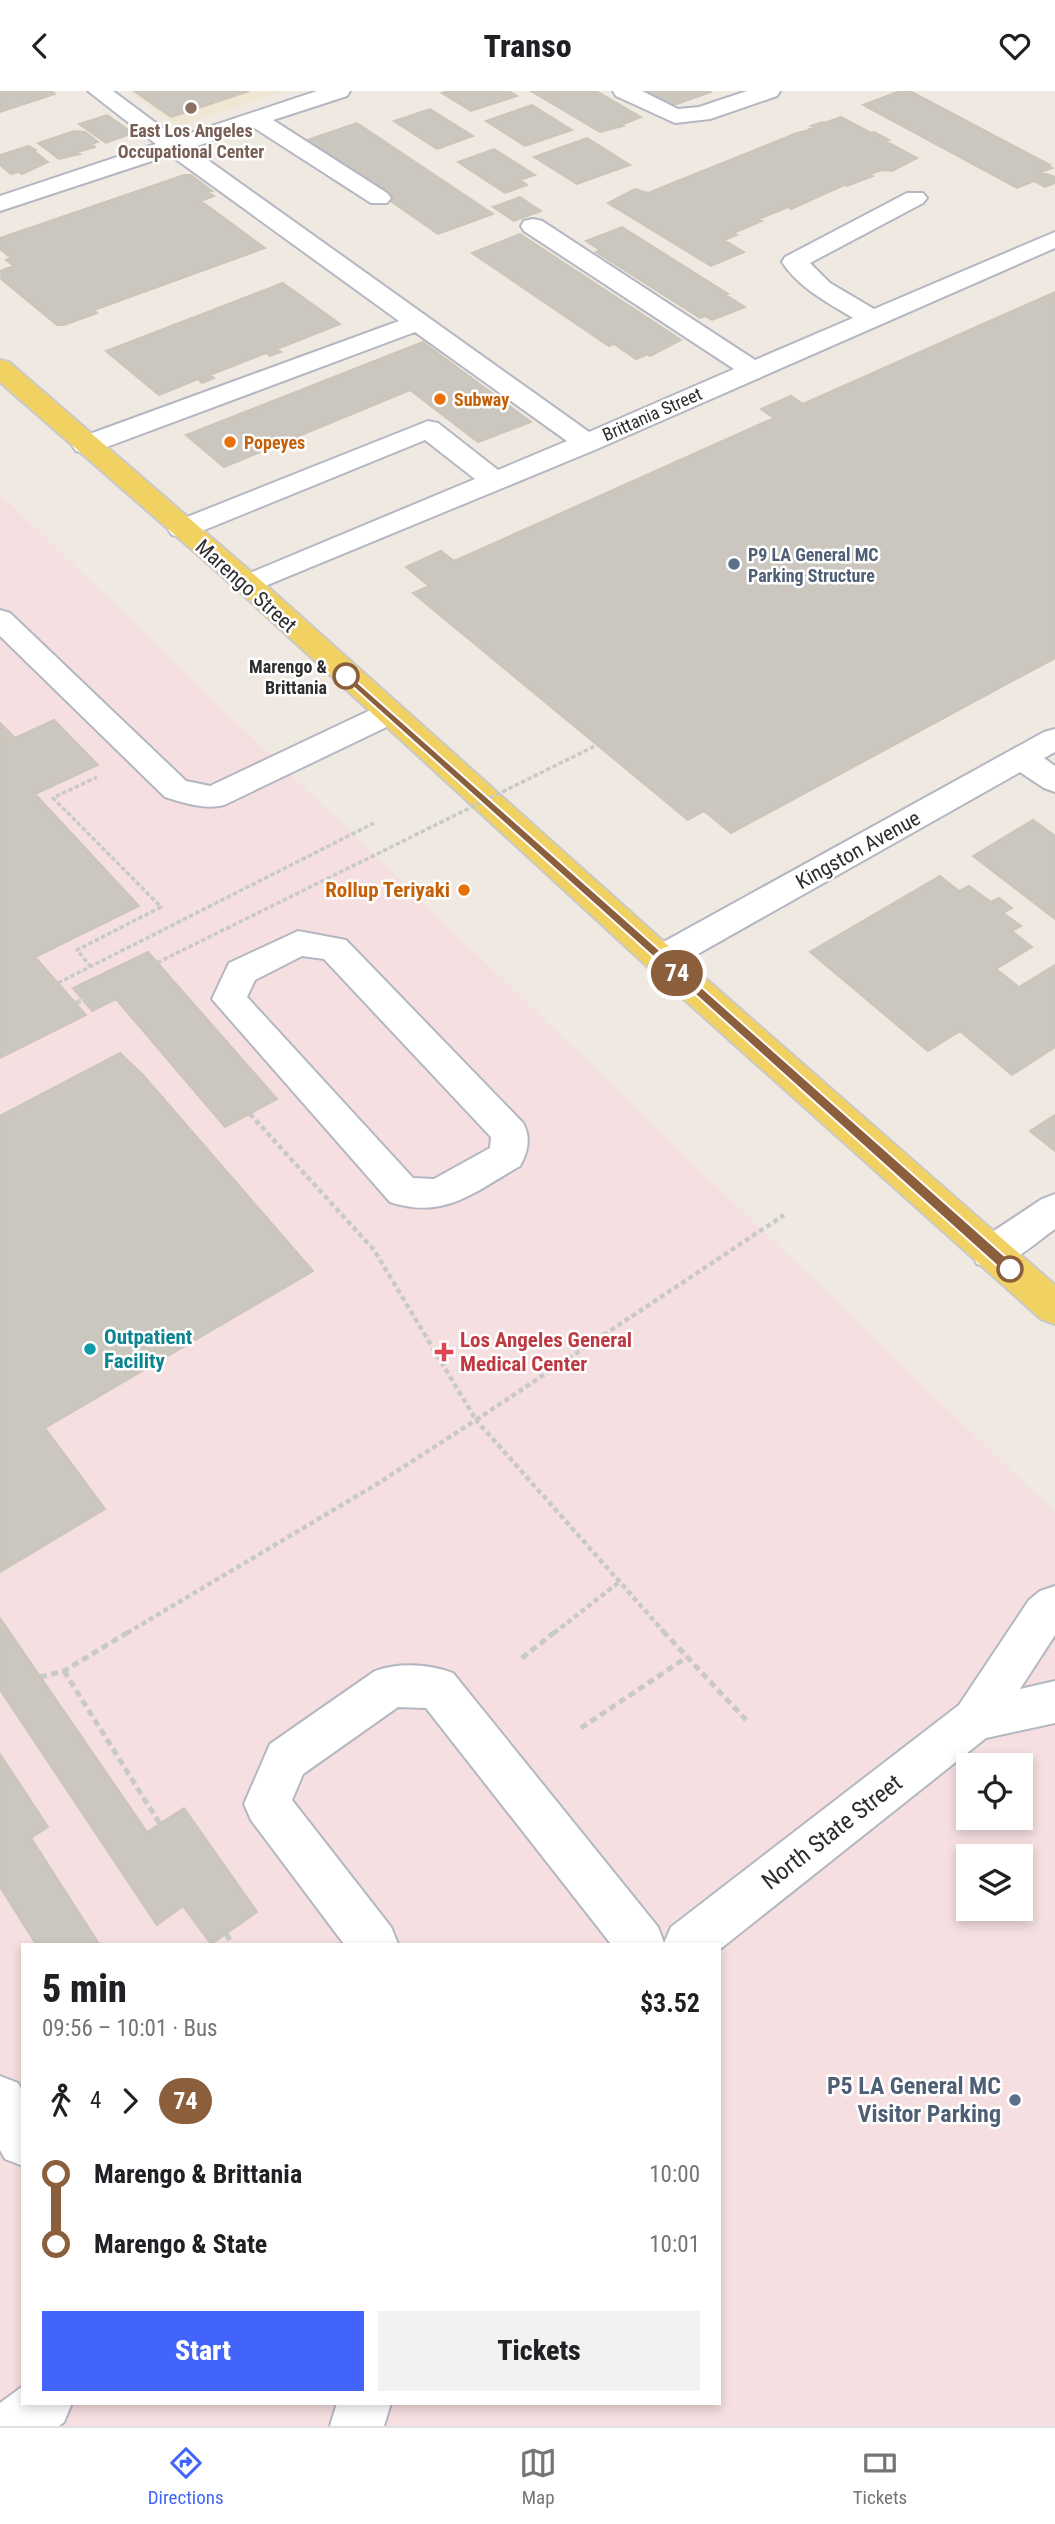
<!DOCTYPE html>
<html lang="en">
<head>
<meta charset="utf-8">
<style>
	:root { --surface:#fff; --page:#f2f2f2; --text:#202124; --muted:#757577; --line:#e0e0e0; --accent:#4264fb }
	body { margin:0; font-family:"Roboto Condensed",sans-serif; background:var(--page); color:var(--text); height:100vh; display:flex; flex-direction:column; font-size:26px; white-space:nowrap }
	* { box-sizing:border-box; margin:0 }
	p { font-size:23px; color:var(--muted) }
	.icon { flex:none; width:38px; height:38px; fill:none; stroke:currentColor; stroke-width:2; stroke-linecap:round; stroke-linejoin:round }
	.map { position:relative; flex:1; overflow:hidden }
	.panel { position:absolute; left:21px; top:1852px; width:700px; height:462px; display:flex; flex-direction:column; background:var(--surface); border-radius:0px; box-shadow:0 4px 10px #0003 }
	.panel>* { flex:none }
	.badge { padding:0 14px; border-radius:23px; font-size:24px; line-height:46px }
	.buttons { position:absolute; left:956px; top:1662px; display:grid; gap:14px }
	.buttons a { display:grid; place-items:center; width:77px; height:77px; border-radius:0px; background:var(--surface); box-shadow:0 4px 10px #0003; font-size:35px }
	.map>.badge { position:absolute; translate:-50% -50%; box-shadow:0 0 0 4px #fff }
	.legs { display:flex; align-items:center; gap:10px; height:77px; padding:0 21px; font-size:23px }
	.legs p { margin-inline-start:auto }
	.overview { display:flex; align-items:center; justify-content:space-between; height:119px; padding:0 21px }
	h1 { font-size:38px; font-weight:800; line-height:52px }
	.cta { display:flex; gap:14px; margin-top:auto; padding:14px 21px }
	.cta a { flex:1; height:80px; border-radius:0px; background:var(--accent); color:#fff; font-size:28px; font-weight:800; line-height:80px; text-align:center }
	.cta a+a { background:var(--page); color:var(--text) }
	ul { padding:0 21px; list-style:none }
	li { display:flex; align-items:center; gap:24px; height:70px; font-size:26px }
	li i { display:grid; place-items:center; width:10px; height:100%; margin:0 9px; background:currentColor }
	li i::after { content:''; width:18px; height:18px; margin:-9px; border:5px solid; border-radius:50%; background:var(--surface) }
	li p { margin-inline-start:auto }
	li:first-child i { background:linear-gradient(#0000 50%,currentColor 0) }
	li:last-child i { background:linear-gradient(currentColor 50%,#0000 0) }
	header { display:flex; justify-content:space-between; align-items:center; height:91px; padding:0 21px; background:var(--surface); font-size:32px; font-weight:800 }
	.tabs { display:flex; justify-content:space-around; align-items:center; height:98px; border-top:2px solid var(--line); background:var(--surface); font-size:19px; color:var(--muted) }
	.tabs a { display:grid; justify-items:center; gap:4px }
	.tabs .selected { color:var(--accent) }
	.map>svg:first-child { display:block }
</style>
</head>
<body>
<header><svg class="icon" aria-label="back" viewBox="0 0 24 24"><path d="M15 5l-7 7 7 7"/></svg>Transo<svg class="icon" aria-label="heart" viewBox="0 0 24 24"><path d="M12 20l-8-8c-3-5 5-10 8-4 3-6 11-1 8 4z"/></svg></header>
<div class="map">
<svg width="1055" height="2335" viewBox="0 0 1055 2335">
	<rect width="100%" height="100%" fill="#efe9e1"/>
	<path fill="#f0e6d1" d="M128,0H283L177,35Z"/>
	<path fill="#f5dfe0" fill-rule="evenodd" d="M0,403L1055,1422V2335H0ZM968,1675H1020V1727H968ZM968,1766H1020V1818H968ZM23,1853H719V2312H23Z"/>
	<path fill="#cbc7bf" stroke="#cbc5ba" stroke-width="2" d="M0,0H51L55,3L0,21Z
		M134,0H249L171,26Z
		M448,0H509L517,5L471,20L442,2Z
		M531,0H596L641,26L621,34L623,35L600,41Z
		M644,0H710L711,1L671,15Z
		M900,0H910L1050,74L1048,75L1052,77L1041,81L1055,86V92L1045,96L1034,90L1017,97L863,14Z
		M532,14L572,39L525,55L486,30Z
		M430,18L473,45L437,58L394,30Z
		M107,24L133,42L106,52L79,33Z
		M841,26L871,42L874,41L889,49L885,50L917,67L892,80L882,79L870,83L873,85L847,95L844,94L791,118L788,116L759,128L762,130L733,142L737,144L724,149L744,161L711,175L608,112L635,98L648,102L797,42L810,39L809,38L814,36L811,35L822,31L824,32Z
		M357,32L493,123L438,143L304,50Z
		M74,40L85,41L98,51L92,53L95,56L77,61L80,63L59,68L38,52Z
		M587,47L630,74L577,93L534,66Z
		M28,55L36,59L34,60L48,71L22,83L19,81L11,83L0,74V64Z
		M494,58L535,84L520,89L527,94L505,102L458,71Z
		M184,84H191L212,100L208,101L214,105L201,110L265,157L94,219L97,222L64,234H57L0,187L2,182L0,180L14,175L6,169L11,167L0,158V147Z
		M520,106L541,120L514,130L493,116Z
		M622,136L728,203L726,204L745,216L712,229L705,225L700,227L596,161L600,159L586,150Z
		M520,143L681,249L650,265L648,263L636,268L614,253L609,255L472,162Z
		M283,192L340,233L277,258L281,261L270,265L266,262L210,284L214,287L202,292L198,288L159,304L106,260Z
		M1055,201V567L731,742L704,720L688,729L413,502L429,495L406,476L441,460L454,470L774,327L761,318L791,305L803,313Z
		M423,251L531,331L478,351L410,299L224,376L186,344Z
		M54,629L98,674L35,703L139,815L35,866L86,924L0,967V632L15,647Z
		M1033,729L1055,745V828L973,765Z
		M940,785L959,800L969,795L991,811L999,807L1012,817L1003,822L1021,835L1012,840L1032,856L996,878L1019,896L1055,874V956L1012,984L960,940L928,960L810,861Z
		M148,861L277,1008L225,1036L116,908L92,920L73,897Z
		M120,962L143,984L313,1180L45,1337L105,1418L0,1481V1025Z
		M1055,1024V1060L1030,1040Z
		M0,1527L147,1741L184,1717L257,1821L211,1853L183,1815L157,1834L0,1599Z
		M0,1663L48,1736L31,1747L99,1853H36L0,1796Z"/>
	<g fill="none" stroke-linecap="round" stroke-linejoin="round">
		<g stroke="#b4b7c1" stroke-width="4">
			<path id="minor" d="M88,0H113L176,47L317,0H350L347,5L273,29L387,102L391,107L387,112H371L253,36L191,57L589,341L734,278L524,140L521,135L524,130L533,128L542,130L755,269L853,227C827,211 799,197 782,171L785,166L907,102H923L927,107L923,112L810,172L830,192L874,218L1055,141V157L597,358L248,502L238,499L233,493L238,487L475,388L425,349L192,444L182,446L172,444L168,438L172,432L428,330L438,332L498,379L567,350L415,241L96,360L86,362L76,360L72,354L76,348L399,230L170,64L0,120V105L156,53Z
				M613,0H642L678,18L699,16L747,0H780L777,5L710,28L675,32L616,5Z
				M0,519L10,522L186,690L210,695L377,616L388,613L399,616L403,623L399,630L224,714C205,719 184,712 165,706L0,545Z
				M1055,638V661L1044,667L1055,675V701L1044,697L1020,681L673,877L661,880L649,877L644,868L649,859L1044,641Z
				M298,840L346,849L523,1032C531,1046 528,1061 520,1075C474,1101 445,1129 390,1111L212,908L229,872ZM302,865L324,868L491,1046L490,1057L434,1088L413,1087L247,906L255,889Z
				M1055,1103V1138C1032,1154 1006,1182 977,1173L972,1162L977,1151L1042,1108Z
				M1055,1495V1544L1020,1598L1055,1590V1632L986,1647L719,1859V1853H611L426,1617L398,1616L303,1683L292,1709L391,1836L398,1853H344L251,1729L244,1713L270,1653L375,1580C399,1571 429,1573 453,1582L658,1836L664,1852L671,1836L959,1614L1029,1509L1040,1500Z
				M0,1985L18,1992L23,2001V2075L5,2068L0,2059Z
				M23,2295V2312H72L64,2331L59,2335H0V2312Z
				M337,2312H391L384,2335H330Z"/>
		</g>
		<g stroke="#c9c9c9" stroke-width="4">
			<path id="major" d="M0,269L9,271L258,487L673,859L1055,1194V1233L1041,1228L649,877L238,499L0,291Z"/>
		</g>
		<path stroke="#c9c9c9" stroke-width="3.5" stroke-dasharray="4.5 2.5" stroke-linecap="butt" d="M91,876L77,859L161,816L53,707L97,686
			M58,892L374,732"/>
		<path stroke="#c9c9c9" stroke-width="4.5" stroke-dasharray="5 3.5" stroke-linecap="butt" d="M250,1023L374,1159L476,1329L784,1124
			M127,1542L377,1393L476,1329L665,1542
			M554,1542L618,1492"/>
		<path stroke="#c9c9c9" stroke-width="5" stroke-dasharray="7 4.5" stroke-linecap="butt" d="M663,1540L746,1629
			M522,1567L556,1540
			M64,1580L160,1733
			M40,1586L64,1580L130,1540
			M581,1637L687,1566
			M226,1843L233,1853"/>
		<use href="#minor" fill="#fff" fill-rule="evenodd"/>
		<use href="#major" fill="#f2d163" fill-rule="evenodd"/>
		<path stroke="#c9c9c9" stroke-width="3.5" stroke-dasharray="4.5 2.5" stroke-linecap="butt" d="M82,909L597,654"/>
		<path stroke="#c9c9c9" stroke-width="4.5" stroke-dasharray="5 3.5" stroke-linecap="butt" d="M76,912L86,907"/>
	</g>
	<path fill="#8b5e3c" stroke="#fff" stroke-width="2" d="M346,581L1015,1174V1182H1005L343,587L341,585Z"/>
	<circle fill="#8d6e63" stroke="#fff" stroke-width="2.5" cx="191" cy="17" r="7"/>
	<g fill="#e8710a" stroke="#fff" stroke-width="2.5">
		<circle cx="440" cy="308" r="7"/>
		<circle cx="230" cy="351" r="7"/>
		<circle cx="464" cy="799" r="7"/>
	</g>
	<g fill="#5c6f8a" stroke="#fff" stroke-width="2.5">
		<circle cx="734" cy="473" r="7"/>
		<circle cx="1015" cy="2009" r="7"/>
	</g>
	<g fill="#fff" stroke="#8b5e3c" stroke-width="3.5">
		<circle cx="346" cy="585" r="12"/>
		<circle cx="1010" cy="1178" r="12"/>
	</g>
	<circle fill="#0f9aa8" stroke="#fff" stroke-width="2.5" cx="90" cy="1258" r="7"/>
	<path fill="#e0444e" stroke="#fff" stroke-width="2.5" d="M440.5 1250.5h7v7h7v7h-7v7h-7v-7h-7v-7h7z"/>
	<g text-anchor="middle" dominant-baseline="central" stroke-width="5" stroke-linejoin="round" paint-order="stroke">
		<g font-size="18" font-weight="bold" fill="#785e54" stroke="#fff">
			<text x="191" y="39">East Los Angeles<tspan x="191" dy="21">Occupational Center</tspan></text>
		</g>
		<g font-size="18" font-weight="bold" fill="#c56008" stroke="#fff" text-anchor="start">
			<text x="454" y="308">Subway</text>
			<text x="244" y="351">Popeyes</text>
		</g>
		<g font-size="18" fill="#2e2e2e" stroke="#fff">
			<text transform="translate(652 323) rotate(-24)">Brittania Street</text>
		</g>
		<g font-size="18" font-weight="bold" fill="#4e5e75" stroke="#fff" text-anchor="start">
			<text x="748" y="463">P9 LA General MC<tspan x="748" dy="21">Parking Structure</tspan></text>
		</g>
		<g font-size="18" font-weight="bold" fill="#2e2e2e" stroke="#fff" text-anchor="end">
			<text x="327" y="575">Marengo &amp;<tspan x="327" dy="21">Brittania</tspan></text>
		</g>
		<g font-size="21" fill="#2e2e2e" stroke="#fff">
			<text transform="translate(246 495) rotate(42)">Marengo Street</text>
			<text transform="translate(858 759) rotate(-29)">Kingston Avenue</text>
		</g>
		<g font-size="21" font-weight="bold" fill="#c56008" stroke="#fff" text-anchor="end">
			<text x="450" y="799">Rollup Teriyaki</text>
		</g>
		<g font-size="21" font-weight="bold" fill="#0d838f" stroke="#fff" text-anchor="start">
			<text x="104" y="1246">Outpatient<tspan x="104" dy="24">Facility</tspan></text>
		</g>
		<g font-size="21" font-weight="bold" fill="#be3a42" stroke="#fff" text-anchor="start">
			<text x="460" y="1249">Los Angeles General<tspan x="460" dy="24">Medical Center</tspan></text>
		</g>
		<g font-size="24" fill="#2e2e2e" stroke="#fff">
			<text transform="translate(832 1741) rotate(-38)">North State Street</text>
		</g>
		<g font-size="24" font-weight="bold" fill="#4e5e75" stroke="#fff" text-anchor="end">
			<text x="1001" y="1995">P5 LA General MC<tspan x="1001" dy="28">Visitor Parking</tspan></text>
		</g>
	</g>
</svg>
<div class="buttons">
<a><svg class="icon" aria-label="locate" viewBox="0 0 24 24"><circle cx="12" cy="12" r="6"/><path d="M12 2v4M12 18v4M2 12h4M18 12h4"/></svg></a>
<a><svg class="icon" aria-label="layers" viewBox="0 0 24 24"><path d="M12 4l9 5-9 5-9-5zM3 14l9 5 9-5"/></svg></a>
</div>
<b class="badge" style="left:677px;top:882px;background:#8b5e3c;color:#fff">74</b>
<section class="panel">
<div class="overview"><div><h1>5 min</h1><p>09:56 – 10:01 · Bus</p></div><b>$3.52</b></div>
<div class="legs"><svg class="icon" aria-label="walk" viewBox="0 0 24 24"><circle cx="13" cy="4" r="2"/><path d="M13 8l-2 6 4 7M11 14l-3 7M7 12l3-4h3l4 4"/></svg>4<svg class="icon" aria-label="forward" viewBox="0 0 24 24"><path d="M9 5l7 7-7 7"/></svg><b class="badge" style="background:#8b5e3c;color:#fff">74</b></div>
<ul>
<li><i style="color:#8b5e3c"></i><b>Marengo &amp; Brittania</b><p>10:00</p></li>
<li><i style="color:#8b5e3c"></i><b>Marengo &amp; State</b><p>10:01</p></li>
</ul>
<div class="cta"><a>Start</a><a>Tickets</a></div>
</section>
</div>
<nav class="tabs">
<a class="selected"><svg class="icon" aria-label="directions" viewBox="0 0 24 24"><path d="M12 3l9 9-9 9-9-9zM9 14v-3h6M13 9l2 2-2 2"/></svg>Directions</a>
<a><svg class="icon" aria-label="map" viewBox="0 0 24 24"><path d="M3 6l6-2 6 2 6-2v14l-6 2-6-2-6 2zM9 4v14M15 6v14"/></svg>Map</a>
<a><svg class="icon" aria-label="tickets" viewBox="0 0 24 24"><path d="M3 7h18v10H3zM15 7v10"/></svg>Tickets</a>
</nav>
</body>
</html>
